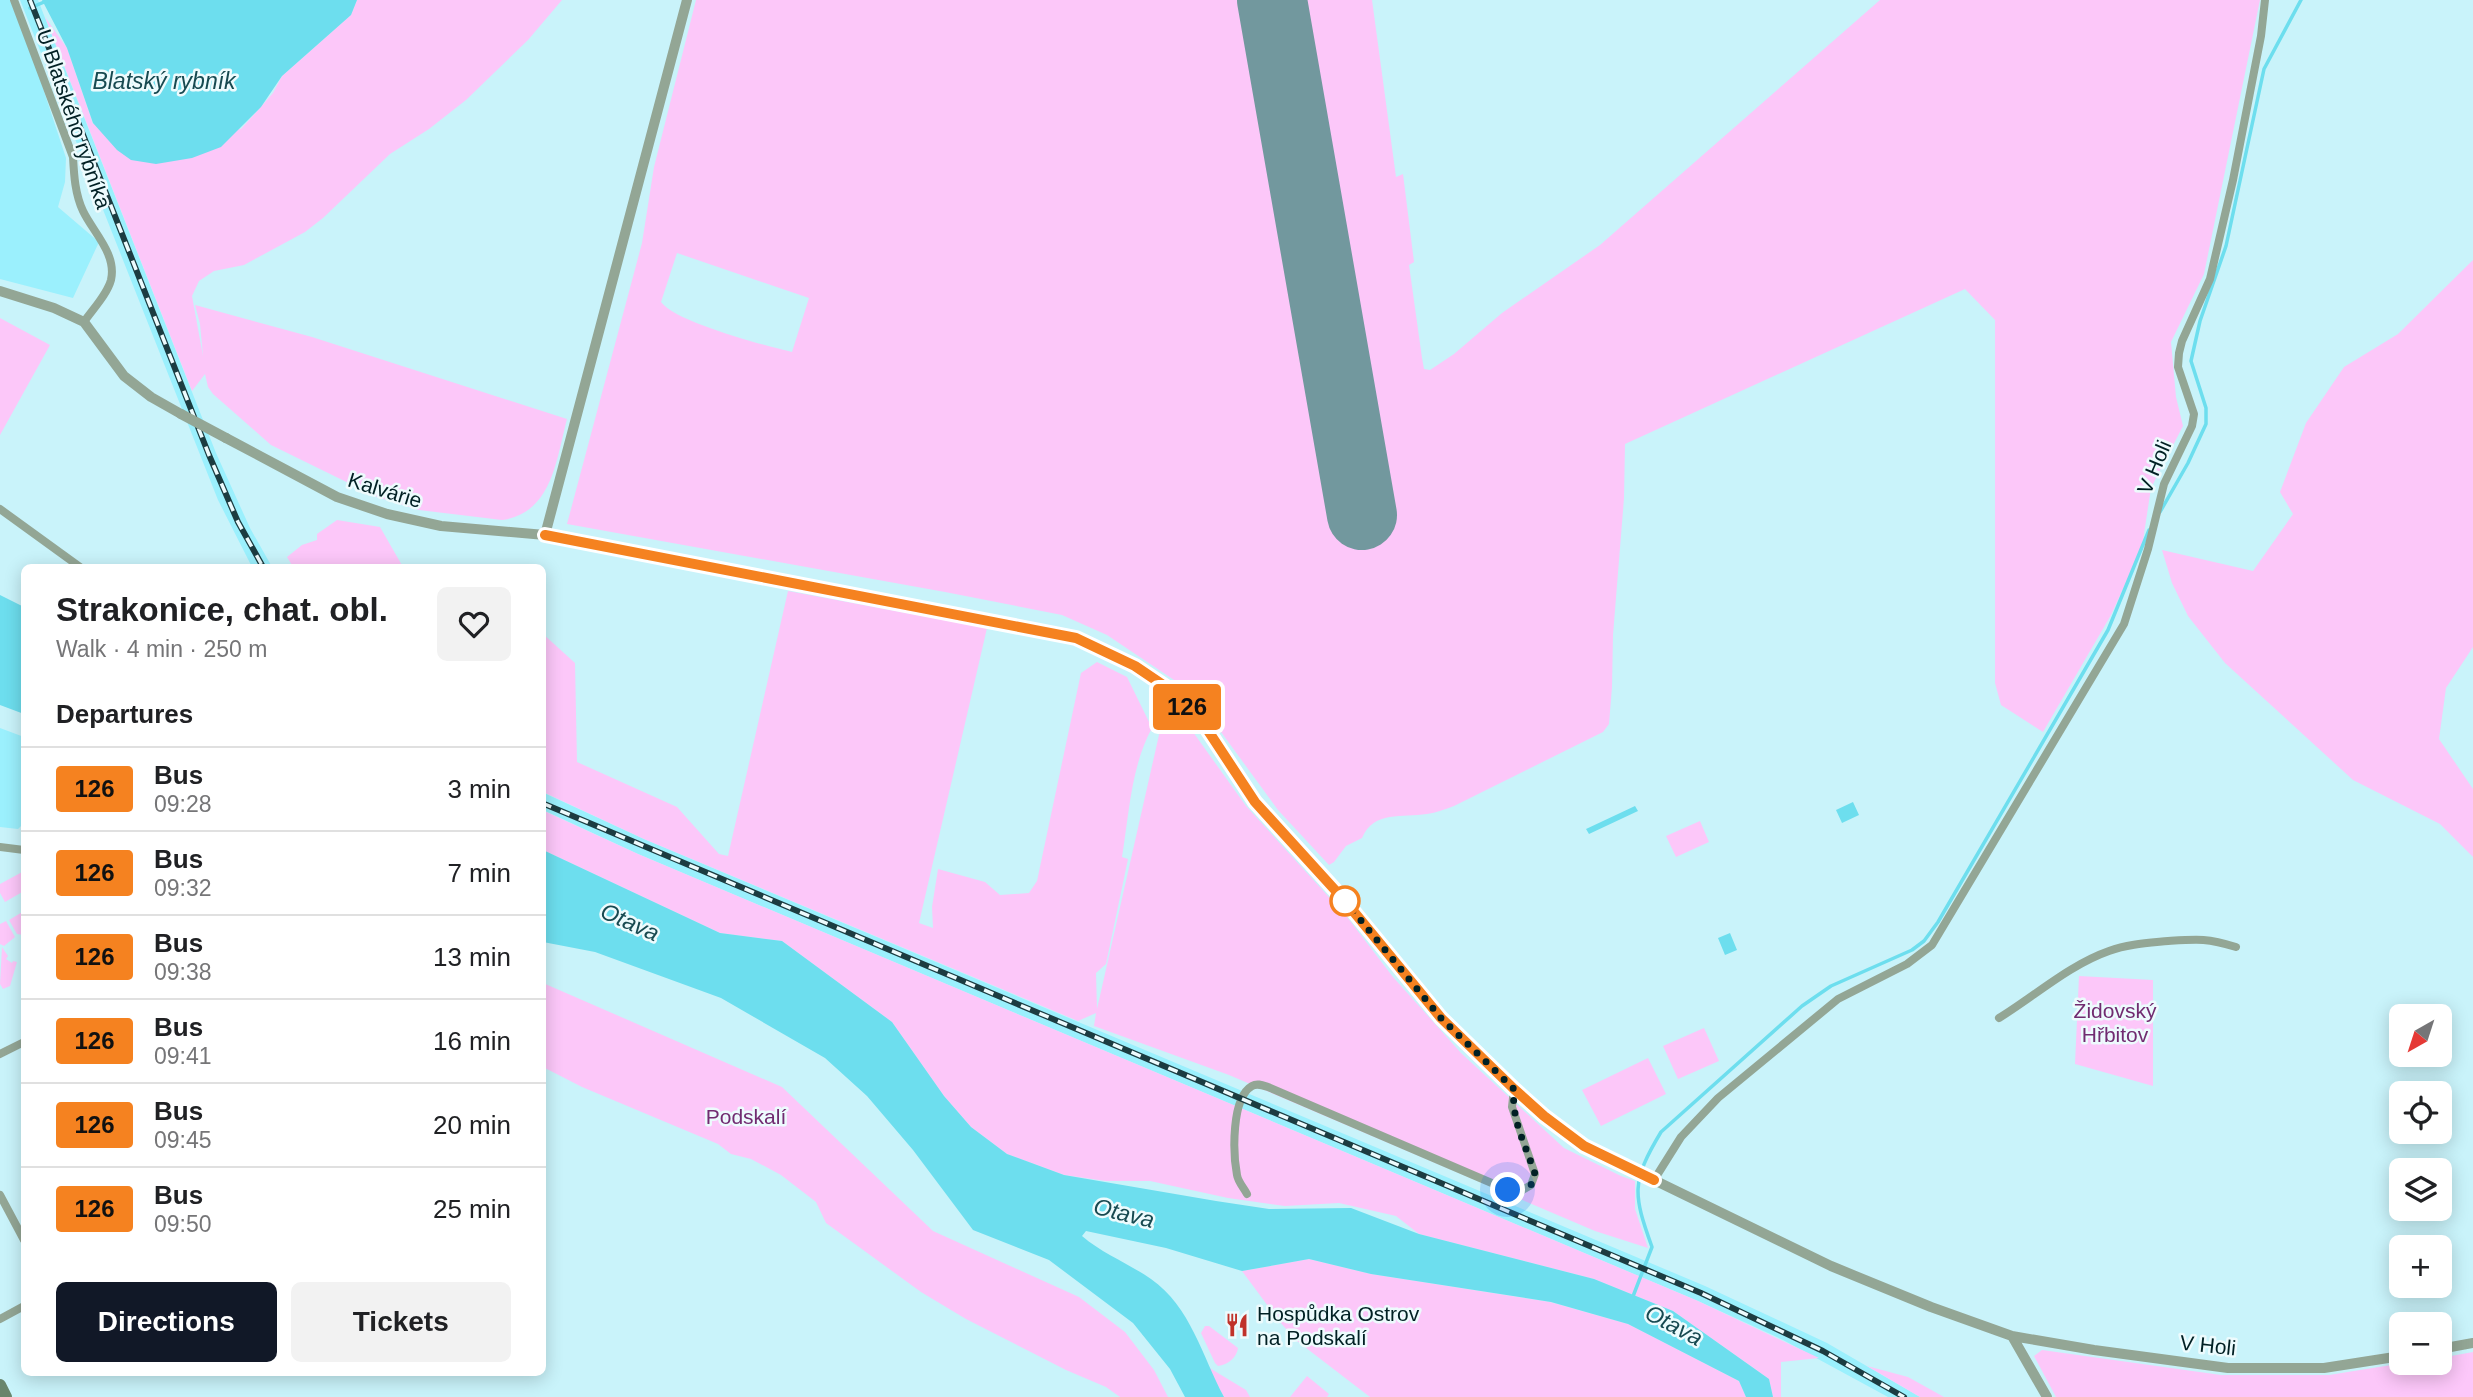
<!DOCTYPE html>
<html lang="en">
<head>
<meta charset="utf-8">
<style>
	:root { --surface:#fff; --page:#f2f2f2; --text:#202124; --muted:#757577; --line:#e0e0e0; --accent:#111827 }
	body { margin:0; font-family:Arial,sans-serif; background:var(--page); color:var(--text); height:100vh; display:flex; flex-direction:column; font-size:26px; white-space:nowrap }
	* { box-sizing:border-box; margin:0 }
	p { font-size:23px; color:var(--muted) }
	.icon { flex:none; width:38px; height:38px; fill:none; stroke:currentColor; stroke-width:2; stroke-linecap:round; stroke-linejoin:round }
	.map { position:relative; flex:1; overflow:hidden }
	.drawer { position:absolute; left:21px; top:564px; width:525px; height:812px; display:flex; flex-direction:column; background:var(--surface); border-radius:10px; box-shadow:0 4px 18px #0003 }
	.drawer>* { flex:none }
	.badge { padding:0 14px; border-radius:5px; font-size:24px; line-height:46px }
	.needle { width:46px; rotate:219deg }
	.buttons { position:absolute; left:2389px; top:1004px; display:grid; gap:14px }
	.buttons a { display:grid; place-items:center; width:63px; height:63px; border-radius:10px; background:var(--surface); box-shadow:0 4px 18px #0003; font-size:35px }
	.you { position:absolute; width:35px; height:35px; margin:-18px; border:5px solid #fff; border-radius:50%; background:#1a73e8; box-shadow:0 0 0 10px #1a73e833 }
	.map>.badge { position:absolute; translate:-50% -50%; box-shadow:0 0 0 4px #fff }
	h2 { padding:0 35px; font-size:26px; line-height:63px }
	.round { display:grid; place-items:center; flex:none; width:74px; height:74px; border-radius:10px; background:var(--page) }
	.headline { display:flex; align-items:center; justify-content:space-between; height:119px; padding:0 35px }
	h1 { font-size:33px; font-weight:800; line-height:52px }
	.button { display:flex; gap:14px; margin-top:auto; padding:14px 35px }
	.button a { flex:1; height:80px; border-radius:10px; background:var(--accent); color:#fff; font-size:28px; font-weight:800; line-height:80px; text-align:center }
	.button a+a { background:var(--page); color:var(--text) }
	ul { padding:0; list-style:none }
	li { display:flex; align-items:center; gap:21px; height:84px; padding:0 35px; border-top:2px solid var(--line) }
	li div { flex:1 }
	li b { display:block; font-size:26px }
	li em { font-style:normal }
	li .badge { min-width:77px; font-weight:700; text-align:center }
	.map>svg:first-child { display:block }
</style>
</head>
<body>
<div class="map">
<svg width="2473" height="1397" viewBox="0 0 2473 1397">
	<rect width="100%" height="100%" fill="#c9f3fa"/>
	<path fill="#9bf0fd" d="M0,0H10L37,70L66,158L65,182L58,207L99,242L73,298L0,279Z
		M20,0H38L216,453L250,528L272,567H252L218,500Z
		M0,728L24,737V823L18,829L0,827Z
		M542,792L644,839L1705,1286L1827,1343L1920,1397H1888L1783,1340L1698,1301L638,854L543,810Z"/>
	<path fill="#fcc7f9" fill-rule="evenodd" d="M357,0H562L528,40L466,100L429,129L390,154L323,218L305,232L244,265L214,271L199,281L192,296L203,356L200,324L195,305L312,337L567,419C556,461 552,513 502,520L419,510L377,497L271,445L213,394L208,387L205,374L192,391L45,17L67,48L93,124L241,129L273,93L282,76L351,15Z
		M696,0H1372L1396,177L1403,174L1414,262L1409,265L1422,358L1424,369L1430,370L1454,354L1502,313L1600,245L1880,0H2260L2204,274L2171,342L2176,397L2183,426L2151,488L2142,547L2111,615L2043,732L2001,705L1995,683V320L1965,289L1625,444L1624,498L1613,635L1612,687L1609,724L1603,732L1454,806C1445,809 1436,813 1427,814C1402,818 1374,810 1362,838L1346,846L1334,862L1329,865L1278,810L1213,721L1180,684L1107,635L1062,615L945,592L567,524L642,243L654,167ZM677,253L809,298L792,352C766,346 675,322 661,302Z
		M2473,260V647L2446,688L2439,739L2473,789V857L2440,824L2353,780L2225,663L2188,616L2172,583L2162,550L2253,571L2293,514L2280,492L2306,423L2344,367L2398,334Z
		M0,318L50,345L0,435Z
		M337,520L380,527L403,567H293L287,557L302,545L317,540V534Z
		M788,591L987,628L919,923L933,928L932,907L938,869L985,882L1000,895L1029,893L1037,881L1081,673L1097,662L1127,677L1152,728C1131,766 1129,815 1122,857L1128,859L1106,964L1096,973L1097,1009L1166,704L1193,732L1246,806L1347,917L1393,977L1461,1053L1564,1148L1621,1176L1635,1181V1209L1648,1248L1595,1231L1229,1075L1094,1026L1096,1013L1078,1021L644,839L543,792L542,633L575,663L577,762L677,807L719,854L728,856Z
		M542,810L638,854L1698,1301L1819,1358L1781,1362V1397H1773L1769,1379L1673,1311L1594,1279L1419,1234L1396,1216L1339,1203L1285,1206L1228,1198L1150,1181H1106L1064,1175L1007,1154L971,1127L944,1096L892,1022L782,941L720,933L543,850Z
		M1700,821L1709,842L1676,857L1666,836Z
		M24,871V891L5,902L0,893V884Z
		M24,911V935L17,934L9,920Z
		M6,921L15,937L4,946L0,944V924Z
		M2,947L8,956L6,959L12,963L13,961L17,962L10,986L3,989L0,984Z
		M2079,976L2153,980V1086L2075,1064Z
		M543,983L782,1087L933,1231L1079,1297L1125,1332L1154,1370L1168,1397H1120L1106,1387L1066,1370L966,1319L921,1292L826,1223L816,1202L781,1175L751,1159L731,1154L718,1144L582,1087L543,1067Z
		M1704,1028L1719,1061L1678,1079L1663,1046Z
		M1648,1058L1666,1094L1601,1126L1582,1090Z
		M1309,1259L1371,1274L1550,1302L1628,1324L1739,1381L1746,1397H1370L1297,1341L1279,1321L1242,1271Z
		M1205,1326H1209L1238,1348C1237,1357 1228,1365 1218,1366L1215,1363L1201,1333Z
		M2042,1350L2221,1375H2329L2404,1363H2440V1358L2473,1352V1397H2056L2034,1356Z
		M1867,1366L1908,1377L1944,1397H1920Z
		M1208,1367L1246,1390L1250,1397H1224Z
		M1307,1376L1329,1394L1327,1397H1290Z"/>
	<path fill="#6ddeee" d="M42,0H357L351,15L282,76L261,107L221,147L192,158L156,164L131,160L117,150L93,123L67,48Z
		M0,595L24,607V714L0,705Z
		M1853,802L1859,815L1842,823L1836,810Z
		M1635,806L1638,811L1589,834L1586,829Z
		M543,850L720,933L782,941L892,1022L944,1096L971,1127L1007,1154L1064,1175L1216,1201L1269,1209L1351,1208L1419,1234L1594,1279L1673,1311L1769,1379L1773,1397H1746L1739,1381L1628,1324L1551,1302L1371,1274L1309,1259L1242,1271L1166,1248L1086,1231L1082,1236C1103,1254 1128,1263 1151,1279C1191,1307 1202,1356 1224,1397H1185L1170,1369L1133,1323L1049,1260L973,1230L913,1150L867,1096L825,1058L721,998L595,952L543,942Z
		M1730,933L1737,950L1725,955L1718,938Z"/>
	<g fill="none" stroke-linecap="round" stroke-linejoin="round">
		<path stroke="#6ddeee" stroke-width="3.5" d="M30,8L49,0
			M2160,512L2188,463L2206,424V408L2191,361L2200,321L2226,246L2264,69L2301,0
			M1632,1299L1652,1247C1633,1194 1631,1182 1661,1132L1802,1006L1831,986L1912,950L1924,941L1938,922L2108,630L2149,530"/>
		<path stroke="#72989e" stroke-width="70" d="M1272,0L1362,515"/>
		<path stroke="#93a695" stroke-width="8" d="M14,0L73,157C74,175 75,194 83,211C93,232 117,254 111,280C107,295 92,310 84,322
			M0,509L80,567
			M0,847L24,850
			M1999,1018C2035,996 2069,965 2109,951C2128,944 2148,943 2168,941C2198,939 2207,938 2236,947
			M0,1054L24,1042
			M1654,1180L1681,1137L1718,1098L1838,999L1907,964L1932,945L2124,624L2148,549L2164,484L2192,426L2194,414L2178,367L2179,353L2182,341L2210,279L2233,180L2261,36L2265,0
			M1247,1194C1244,1188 1238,1182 1237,1175C1233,1154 1231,1098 1252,1086C1257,1083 1262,1085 1268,1087L1508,1190L1521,1191L1531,1185L1535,1174L1512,1107L1514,1089
			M0,1195L24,1240
			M0,1319L24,1306"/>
		<path stroke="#93a695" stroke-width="10" d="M0,291L54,308L84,322L124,376L151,397L181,414
			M226,438L337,497L387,514L441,526L545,535L1076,638L1135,666L1172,691L1205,726L1255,802L1345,901L1441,1018L1544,1116L1584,1146L1831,1266L1931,1307L2012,1336L2094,1350L2228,1368H2324L2401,1356
			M545,535L687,0
			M2012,1336L2047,1397
			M2440,1349L2473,1343"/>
		<path stroke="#69856c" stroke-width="12" d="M0,1385L6,1397"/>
		<g stroke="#1c3c41" stroke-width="6">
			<path id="rail" d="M30,0L209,455L238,522L263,567
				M542,803L1701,1293L1823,1351L1904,1397"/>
		</g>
		<use href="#rail" stroke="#edfbfd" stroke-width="3.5" stroke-dasharray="10" stroke-linecap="butt"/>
		<path stroke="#93a695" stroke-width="10" d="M181,414L226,438"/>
	</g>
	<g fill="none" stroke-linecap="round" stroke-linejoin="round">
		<g stroke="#fff" stroke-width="16">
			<path id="line" d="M545,535L1076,638L1135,666L1172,691L1205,726L1255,802L1345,901L1441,1018L1514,1089L1544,1116L1584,1146L1654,1180"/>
		</g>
		<use href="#line" stroke="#f58220" stroke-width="10"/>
		<path stroke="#012024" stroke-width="7" stroke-dasharray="0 12.6" d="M1345,901L1441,1018L1514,1089C1511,1121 1526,1145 1535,1174L1531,1185L1521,1191L1508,1190"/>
	</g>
	<defs>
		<g id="restaurant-bare" transform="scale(1.89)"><path d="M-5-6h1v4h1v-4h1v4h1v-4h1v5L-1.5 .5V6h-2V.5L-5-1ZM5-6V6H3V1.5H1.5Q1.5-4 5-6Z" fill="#c0322a" stroke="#edfbfd" stroke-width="2.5" paint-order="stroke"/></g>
	</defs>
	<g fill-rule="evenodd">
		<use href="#restaurant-bare" x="1237" y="1325"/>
	</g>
	<circle fill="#fff" stroke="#f58220" stroke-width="3.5" cx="1345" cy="901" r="14"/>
	<g text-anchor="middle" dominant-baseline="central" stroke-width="5" stroke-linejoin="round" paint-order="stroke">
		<g font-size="21" fill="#012024" stroke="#edfbfd">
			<text transform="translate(74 119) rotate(71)">U Blatského rybníka</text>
			<text transform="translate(2154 467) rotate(-67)">V Holi</text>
			<text transform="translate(385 490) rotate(17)">Kalvárie</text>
			<text transform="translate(2208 1345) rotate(6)">V Holi</text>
		</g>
		<g font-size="21" fill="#712b71" stroke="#edfbfd">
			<text x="2115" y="1010">Židovský<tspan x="2115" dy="24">Hřbitov</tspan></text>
			<text x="746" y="1116">Podskalí</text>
		</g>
		<g font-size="21" fill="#012024" stroke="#edfbfd" text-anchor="start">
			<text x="1257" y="1313">Hospůdka Ostrov<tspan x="1257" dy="24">na Podskalí</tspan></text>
		</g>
		<g font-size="23" font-style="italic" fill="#174a51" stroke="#edfbfd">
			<text x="164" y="81">Blatský rybník</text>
			<text transform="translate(630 922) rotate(24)">Otava</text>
			<text transform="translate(1124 1213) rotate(14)">Otava</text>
			<text transform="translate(1674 1325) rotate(28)">Otava</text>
		</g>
	</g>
</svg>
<div class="buttons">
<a><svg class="needle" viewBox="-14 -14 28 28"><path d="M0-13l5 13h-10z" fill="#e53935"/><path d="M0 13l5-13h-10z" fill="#757577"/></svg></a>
<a><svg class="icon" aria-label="locate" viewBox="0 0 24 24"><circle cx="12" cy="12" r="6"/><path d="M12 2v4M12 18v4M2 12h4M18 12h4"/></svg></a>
<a><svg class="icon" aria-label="layers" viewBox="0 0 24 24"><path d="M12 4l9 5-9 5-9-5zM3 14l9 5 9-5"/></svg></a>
<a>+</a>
<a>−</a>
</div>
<div class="you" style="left:1508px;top:1190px"></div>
<b class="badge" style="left:1187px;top:707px;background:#f58220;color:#111">126</b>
<section class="drawer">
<div class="headline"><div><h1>Strakonice, chat. obl.</h1><p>Walk · 4 min · 250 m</p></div><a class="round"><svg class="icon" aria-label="heart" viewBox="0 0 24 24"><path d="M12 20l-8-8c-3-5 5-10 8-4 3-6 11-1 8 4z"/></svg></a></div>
<h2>Departures</h2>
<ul>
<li><span class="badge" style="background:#f58220;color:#111">126</span><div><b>Bus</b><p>09:28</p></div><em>3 min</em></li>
<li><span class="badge" style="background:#f58220;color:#111">126</span><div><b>Bus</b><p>09:32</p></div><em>7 min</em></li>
<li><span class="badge" style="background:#f58220;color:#111">126</span><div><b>Bus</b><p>09:38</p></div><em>13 min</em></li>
<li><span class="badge" style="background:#f58220;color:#111">126</span><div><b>Bus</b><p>09:41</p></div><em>16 min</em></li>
<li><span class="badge" style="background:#f58220;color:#111">126</span><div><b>Bus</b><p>09:45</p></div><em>20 min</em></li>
<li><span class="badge" style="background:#f58220;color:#111">126</span><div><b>Bus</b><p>09:50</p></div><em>25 min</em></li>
</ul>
<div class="button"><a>Directions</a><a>Tickets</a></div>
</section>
</div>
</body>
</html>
